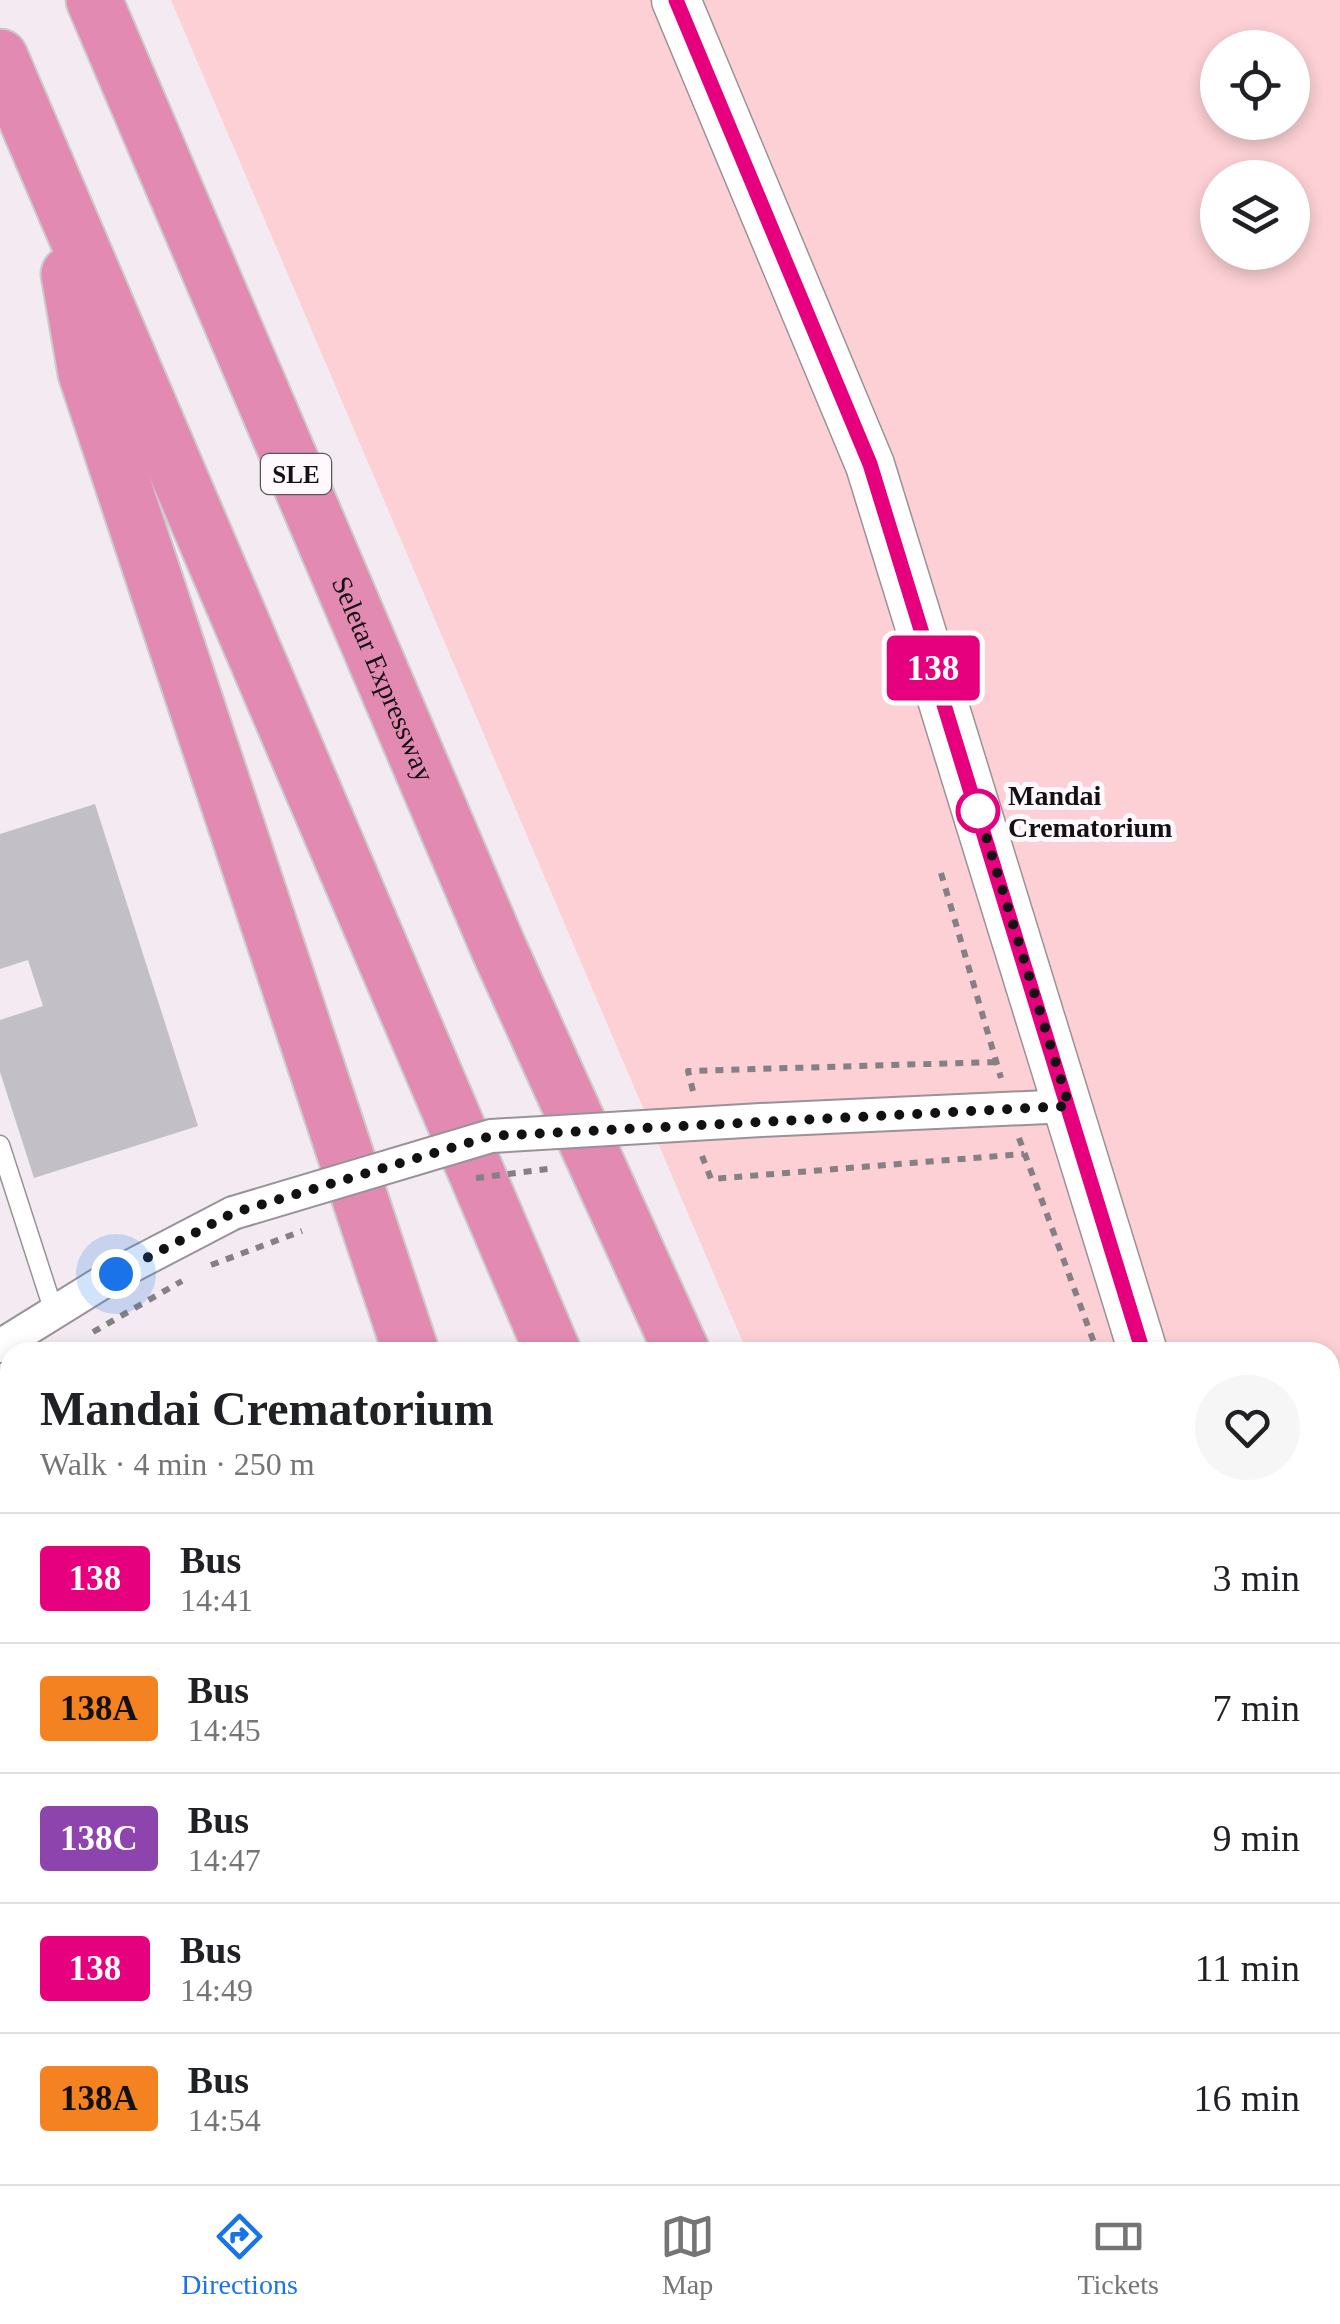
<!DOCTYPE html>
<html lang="en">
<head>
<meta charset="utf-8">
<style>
	:root { --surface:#fff; --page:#f6f6f6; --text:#202124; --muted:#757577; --line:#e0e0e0; --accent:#1a73e8 }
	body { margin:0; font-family:Georgia,serif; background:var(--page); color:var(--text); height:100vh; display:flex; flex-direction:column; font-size:38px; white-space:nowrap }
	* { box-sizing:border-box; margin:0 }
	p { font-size:32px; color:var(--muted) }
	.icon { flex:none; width:55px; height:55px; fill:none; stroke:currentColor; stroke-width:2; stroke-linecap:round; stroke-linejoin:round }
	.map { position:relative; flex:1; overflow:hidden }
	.sheet { position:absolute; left:0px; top:1342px; width:1340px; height:842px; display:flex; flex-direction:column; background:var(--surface); border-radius:30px 30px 0 0; box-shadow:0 5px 15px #0003 }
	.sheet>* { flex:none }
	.badge { padding:0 20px; border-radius:8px; font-size:35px; line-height:65px }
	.fabs { position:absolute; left:1200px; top:30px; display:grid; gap:20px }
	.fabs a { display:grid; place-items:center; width:110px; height:110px; border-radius:50%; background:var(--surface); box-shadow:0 5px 15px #0003; font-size:50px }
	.you { position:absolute; width:50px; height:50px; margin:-25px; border:8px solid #fff; border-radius:50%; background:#1a73e8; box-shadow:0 0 0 15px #1a73e833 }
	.map>.badge { position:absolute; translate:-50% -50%; box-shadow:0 0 0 5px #fff }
	.round { display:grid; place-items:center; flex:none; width:105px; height:105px; border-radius:52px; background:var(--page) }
	.summary { display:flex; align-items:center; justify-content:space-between; height:170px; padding:0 40px }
	h1 { font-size:48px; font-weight:700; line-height:75px }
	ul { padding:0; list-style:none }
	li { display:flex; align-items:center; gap:30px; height:130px; padding:0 40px; border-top:2px solid var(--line) }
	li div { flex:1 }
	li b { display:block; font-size:38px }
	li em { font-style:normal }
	li .badge { min-width:110px; font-weight:700; text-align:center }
	.tabs { display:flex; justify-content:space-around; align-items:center; height:140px; border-top:2px solid var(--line); background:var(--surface); font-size:28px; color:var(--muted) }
	.tabs a { display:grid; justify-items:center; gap:5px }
	.tabs .active { color:var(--accent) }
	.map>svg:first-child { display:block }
</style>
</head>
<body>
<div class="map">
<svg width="1340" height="2184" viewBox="0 0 1340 2184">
	<rect width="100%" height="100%" fill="#f3ebf1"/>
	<path fill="#fcd0d4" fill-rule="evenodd" d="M171,0H1340V2128L1330,2126V1352H747ZM1218,48H1292V122H1218ZM1218,178H1292V252H1218Z"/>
	<path fill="#c3bfc7" d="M95,804L198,1126L34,1178L0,1072V1020L43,1006L28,960L0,969V834Z"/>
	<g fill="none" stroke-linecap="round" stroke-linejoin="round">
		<g stroke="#999298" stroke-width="21">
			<path id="service" d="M0,1145L54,1312"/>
		</g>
		<g stroke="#999298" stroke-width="36">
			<path id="minor" d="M761,1120L1069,1106
				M0,1346L116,1274L233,1213"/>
		</g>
		<g stroke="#999298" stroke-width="51">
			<path id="secondary" d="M676,0L870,465L1143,1352
				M1330,1836L1340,1860"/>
		</g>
		<g stroke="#cbcbcb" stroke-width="56">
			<path id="primary" d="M1330,2130L1340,2120
				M1091,2175L1112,2184
				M1263,2175L1279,2184
				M126,2184L145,2175
				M294,2184L312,2175"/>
		</g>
		<g stroke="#cbcbcb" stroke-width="59">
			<g id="motorway">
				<path id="s1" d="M94,0L499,949L682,1352"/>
				<path d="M0,57L553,1352"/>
				<path d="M69,274L86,373L411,1352"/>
				<path d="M1013,2175L1019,2184"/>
				<path d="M1125,2175L1132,2184"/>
			</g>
		</g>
		<path stroke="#858084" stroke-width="6" stroke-dasharray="8 8" stroke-linecap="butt" d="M941,873L1001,1078
			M693,1091L688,1071L996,1062
			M1019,1138L1097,1351
			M702,1156L711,1179L1024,1154
			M93,1332L182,1281
			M0,1386L10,1380
			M1330,1979V1988
			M35,2184L53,2175
			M354,2184L377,2175"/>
		<use href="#service" stroke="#fff" stroke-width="18"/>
		<use href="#minor" stroke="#fff" stroke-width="32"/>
		<use href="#secondary" stroke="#fff" stroke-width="48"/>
		<use href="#primary" stroke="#eeb9d1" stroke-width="52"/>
		<use href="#motorway" stroke="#e38ab3" stroke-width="55"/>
		<g stroke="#999298" stroke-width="36" stroke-linecap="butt">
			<path id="minor-bridge" d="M233,1213L491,1136L761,1120"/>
		</g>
		<path stroke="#858084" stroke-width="6" stroke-dasharray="8 8" stroke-linecap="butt" d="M476,1178L548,1169
			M211,1265L302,1231"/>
		<use href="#minor-bridge" stroke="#fff" stroke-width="32"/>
	</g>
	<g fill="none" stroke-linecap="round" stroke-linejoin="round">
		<g stroke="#fff" stroke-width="22">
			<path id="line" d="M676,0L870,464L1143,1352"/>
		</g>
		<use href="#line" stroke="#e6007e" stroke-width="15"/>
		<path stroke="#141114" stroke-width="10" stroke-dasharray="0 18" d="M116,1274L233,1213L491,1136L1069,1106L976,804L978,811"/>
	</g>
	<circle fill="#fff" stroke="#e6007e" stroke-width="5" cx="978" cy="811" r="20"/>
	<g text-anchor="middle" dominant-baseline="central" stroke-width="10" stroke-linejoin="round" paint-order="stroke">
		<rect fill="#fff9fe" stroke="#5a575a" stroke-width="2.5" x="261" y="454" width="70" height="40" rx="8"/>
		<g font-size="25" font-weight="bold" fill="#141114">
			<text x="296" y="474">SLE</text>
		</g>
		<g font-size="28" fill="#141114" stroke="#fff9fe">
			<text stroke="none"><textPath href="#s1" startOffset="738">Seletar Expressway</textPath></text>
		</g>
		<g font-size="28" font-weight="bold" fill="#141114" stroke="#fff9fe" text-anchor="start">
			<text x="1008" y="795">Mandai<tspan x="1008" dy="32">Crematorium</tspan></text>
		</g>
	</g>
</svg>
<div class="fabs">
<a><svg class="icon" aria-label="locate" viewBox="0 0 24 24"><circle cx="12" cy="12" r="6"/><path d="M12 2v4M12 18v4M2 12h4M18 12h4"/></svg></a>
<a><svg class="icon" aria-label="layers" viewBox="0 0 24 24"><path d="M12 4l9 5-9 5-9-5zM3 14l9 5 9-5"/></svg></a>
</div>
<div class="you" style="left:116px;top:1274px"></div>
<b class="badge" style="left:933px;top:668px;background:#e6007e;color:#fff">138</b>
<section class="sheet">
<div class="summary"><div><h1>Mandai Crematorium</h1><p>Walk · 4 min · 250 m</p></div><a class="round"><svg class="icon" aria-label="heart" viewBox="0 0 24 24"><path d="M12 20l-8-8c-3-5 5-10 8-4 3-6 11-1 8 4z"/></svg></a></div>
<ul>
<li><span class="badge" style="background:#e6007e;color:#fff">138</span><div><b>Bus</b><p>14:41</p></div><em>3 min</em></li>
<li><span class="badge" style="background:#f58220;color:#111">138A</span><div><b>Bus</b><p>14:45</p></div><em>7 min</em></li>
<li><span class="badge" style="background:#8e44ad;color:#fff">138C</span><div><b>Bus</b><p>14:47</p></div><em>9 min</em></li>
<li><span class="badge" style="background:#e6007e;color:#fff">138</span><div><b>Bus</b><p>14:49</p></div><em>11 min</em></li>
<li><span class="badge" style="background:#f58220;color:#111">138A</span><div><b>Bus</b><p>14:54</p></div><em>16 min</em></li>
</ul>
</section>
</div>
<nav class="tabs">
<a class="active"><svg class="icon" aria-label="directions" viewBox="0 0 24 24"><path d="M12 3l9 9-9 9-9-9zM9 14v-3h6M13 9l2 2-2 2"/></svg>Directions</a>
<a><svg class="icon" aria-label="map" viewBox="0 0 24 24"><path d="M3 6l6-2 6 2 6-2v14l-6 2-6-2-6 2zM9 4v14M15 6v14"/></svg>Map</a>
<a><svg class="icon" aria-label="tickets" viewBox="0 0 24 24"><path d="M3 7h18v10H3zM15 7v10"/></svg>Tickets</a>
</nav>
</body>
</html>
